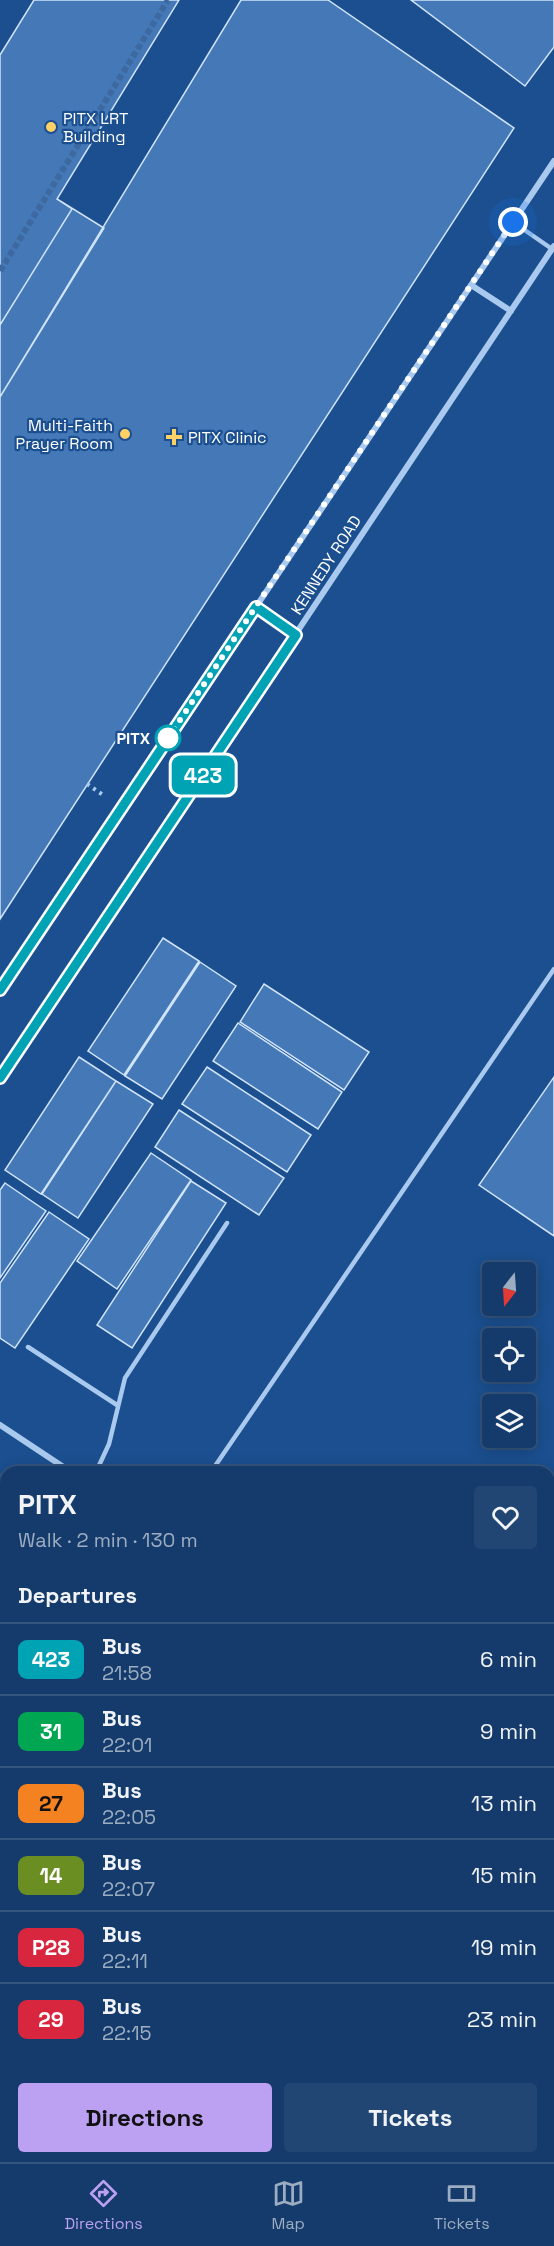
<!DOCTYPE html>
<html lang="en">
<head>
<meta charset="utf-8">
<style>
	:root { --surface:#143b6b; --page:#214673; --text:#f1f3f6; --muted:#9dadc1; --line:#33557e; --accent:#bca0f2 }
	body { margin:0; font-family:"Space Grotesk",sans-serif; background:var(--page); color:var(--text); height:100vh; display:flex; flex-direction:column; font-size:22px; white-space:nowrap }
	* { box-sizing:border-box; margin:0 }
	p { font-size:20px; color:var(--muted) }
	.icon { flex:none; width:33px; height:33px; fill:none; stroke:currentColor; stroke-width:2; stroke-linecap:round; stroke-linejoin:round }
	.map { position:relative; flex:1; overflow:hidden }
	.details { position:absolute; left:0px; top:1466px; width:555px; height:698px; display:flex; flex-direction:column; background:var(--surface); border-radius:18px 18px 0 0; box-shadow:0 3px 15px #0003,0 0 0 2px var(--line) }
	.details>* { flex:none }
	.badge { padding:0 12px; border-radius:9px; font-size:21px; line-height:39px }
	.needle { width:39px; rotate:197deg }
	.controls { position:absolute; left:482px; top:1262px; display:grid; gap:12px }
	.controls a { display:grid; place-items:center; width:54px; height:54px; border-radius:6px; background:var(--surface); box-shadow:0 3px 15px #0003,0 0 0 2px var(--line); font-size:30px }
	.you { position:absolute; width:30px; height:30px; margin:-15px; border:4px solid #fff; border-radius:50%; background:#1a73e8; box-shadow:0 0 0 9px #1a73e833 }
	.map>.badge { position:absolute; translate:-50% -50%; box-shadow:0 0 0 3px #fff }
	h2 { padding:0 18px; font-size:22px; line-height:54px }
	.round { display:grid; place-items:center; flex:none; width:63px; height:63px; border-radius:6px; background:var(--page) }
	.overview { display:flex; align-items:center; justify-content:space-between; height:102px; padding:0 18px }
	h1 { font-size:28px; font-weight:800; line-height:45px }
	.primary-button { display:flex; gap:12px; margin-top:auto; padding:12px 18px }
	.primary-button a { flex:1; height:69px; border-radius:6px; background:var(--accent); color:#111; font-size:24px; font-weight:800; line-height:69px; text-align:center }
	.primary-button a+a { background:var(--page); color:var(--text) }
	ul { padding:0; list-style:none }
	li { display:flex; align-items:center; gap:18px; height:72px; padding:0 18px; border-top:2px solid var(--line) }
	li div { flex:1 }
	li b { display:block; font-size:22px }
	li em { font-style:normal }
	li .badge { min-width:66px; font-weight:700; text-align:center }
	.dock { display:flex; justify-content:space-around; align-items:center; height:84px; border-top:2px solid var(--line); background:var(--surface); font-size:16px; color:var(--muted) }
	.dock a { display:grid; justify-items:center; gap:3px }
	.dock .active { color:var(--accent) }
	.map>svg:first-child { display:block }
</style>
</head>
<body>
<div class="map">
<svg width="554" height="2162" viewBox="0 0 554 2162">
	<rect width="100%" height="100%" fill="#1b4f8f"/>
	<path fill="#4478b7" stroke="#cfe3fa" stroke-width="1.5" d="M34,0H179L57,199L104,228L0,397V55Z
		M34,0H179L57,199L72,209L0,325V55Z
		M241,0H328L514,128L0,919V397Z
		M411,0H554V47L525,86Z
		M163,938L199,961L124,1075L88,1051Z
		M200,962L236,986L162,1099L125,1076Z
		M264,984L369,1052L344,1090L240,1022Z
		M238,1023L342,1092L318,1129L213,1061Z
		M79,1057L116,1081L41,1194L5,1170Z
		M207,1067L311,1135L287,1172L182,1104Z
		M554,1077V1236L479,1185Z
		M116,1081L153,1104L78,1218L42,1194Z
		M179,1110L284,1178L259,1215L155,1147Z
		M151,1153L191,1180L117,1289L77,1261Z
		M191,1181L226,1203L132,1348L97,1325Z
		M5,1183L46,1211L0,1278V1190Z
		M49,1212L89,1239L15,1348L0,1338V1283Z
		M6,1940V2028L0,2024V1949Z"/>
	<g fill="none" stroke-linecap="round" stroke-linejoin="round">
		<path stroke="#3d69a0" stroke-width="6" stroke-dasharray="6 3" stroke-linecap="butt" d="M0,271L168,0"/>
		<path stroke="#a9c9ee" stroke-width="4" stroke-dasharray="3 4.5" stroke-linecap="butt" d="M87,784L103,795"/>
		<path stroke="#a9c9ee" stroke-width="4.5" d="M513,222L552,249
			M28,1347L117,1405
			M96,1472L109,1444L125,1378L227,1223
			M211,1472L554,969
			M0,1734L6,1724"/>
		<path stroke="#a9c9ee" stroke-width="6" d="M471,285L511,311
			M256,607L296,635
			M0,990L554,161
			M0,1078L554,246
			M0,1425L71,1472
			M0,1478L6,1482"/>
		<path stroke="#d6e6fa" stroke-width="12" d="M549,1648L554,1640
			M549,1808L554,1801
			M207,2162L211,2157
			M320,2162L323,2157"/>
	</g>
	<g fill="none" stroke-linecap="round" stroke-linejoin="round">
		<g stroke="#fff" stroke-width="14">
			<path id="line" d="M0,990L256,607L296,635L0,1078"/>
		</g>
		<use href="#line" stroke="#00a3b4" stroke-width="9"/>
		<path stroke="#fff" stroke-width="6" stroke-dasharray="0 10.8" d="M168,738L513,222"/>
	</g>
	<g fill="#ffd166" stroke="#1b4f8f" stroke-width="2">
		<circle cx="51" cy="127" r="6"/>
		<circle cx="125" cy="434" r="6"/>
		<path d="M171 428h6v6h6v6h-6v6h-6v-6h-6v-6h6z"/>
	</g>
	<circle fill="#fff" stroke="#00a3b4" stroke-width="3" cx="168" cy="738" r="12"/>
	<g text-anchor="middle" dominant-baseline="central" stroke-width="4.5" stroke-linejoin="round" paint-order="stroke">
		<g font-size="16" fill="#fff" stroke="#1b4f8f" text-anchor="start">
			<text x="63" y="118">PITX LRT<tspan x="63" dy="18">Building</tspan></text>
			<text x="113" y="425" text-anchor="end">Multi-Faith<tspan x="113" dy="18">Prayer Room</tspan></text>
			<text x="188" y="437">PITX Clinic</text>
		</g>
		<g font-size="16" fill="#fff" stroke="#1b4f8f">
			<text transform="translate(326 565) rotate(-57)">KENNEDY ROAD</text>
		</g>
		<g font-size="16" font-weight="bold" fill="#fff" stroke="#1b4f8f" text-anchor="end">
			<text x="150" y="738">PITX</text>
		</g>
	</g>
</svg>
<div class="controls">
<a><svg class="needle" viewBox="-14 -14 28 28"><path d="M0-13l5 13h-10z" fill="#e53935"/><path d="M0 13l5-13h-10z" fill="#9dadc1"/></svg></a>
<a><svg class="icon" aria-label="locate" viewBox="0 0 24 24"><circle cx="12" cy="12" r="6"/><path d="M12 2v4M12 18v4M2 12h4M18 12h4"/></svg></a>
<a><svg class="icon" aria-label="layers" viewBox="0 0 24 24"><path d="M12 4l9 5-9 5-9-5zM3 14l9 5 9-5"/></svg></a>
</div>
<div class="you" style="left:513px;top:222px"></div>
<b class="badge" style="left:203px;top:775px;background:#00a3b4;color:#fff">423</b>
<section class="details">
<div class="overview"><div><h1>PITX</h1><p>Walk · 2 min · 130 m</p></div><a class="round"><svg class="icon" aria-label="heart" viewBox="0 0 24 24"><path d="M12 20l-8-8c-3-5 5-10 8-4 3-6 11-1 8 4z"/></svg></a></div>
<h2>Departures</h2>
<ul>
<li><span class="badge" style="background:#00a3b4;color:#fff">423</span><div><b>Bus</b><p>21:58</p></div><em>6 min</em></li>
<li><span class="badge" style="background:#00a651;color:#fff">31</span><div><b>Bus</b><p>22:01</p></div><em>9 min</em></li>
<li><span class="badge" style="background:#f58220;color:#111">27</span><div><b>Bus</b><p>22:05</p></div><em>13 min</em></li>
<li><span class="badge" style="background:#6b8e23;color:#fff">14</span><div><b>Bus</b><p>22:07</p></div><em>15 min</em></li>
<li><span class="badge" style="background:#d7263d;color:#fff">P28</span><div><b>Bus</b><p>22:11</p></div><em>19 min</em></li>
<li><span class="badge" style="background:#d7263d;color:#fff">29</span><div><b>Bus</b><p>22:15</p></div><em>23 min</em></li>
</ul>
<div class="primary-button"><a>Directions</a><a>Tickets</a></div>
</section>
</div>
<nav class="dock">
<a class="active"><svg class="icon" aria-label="directions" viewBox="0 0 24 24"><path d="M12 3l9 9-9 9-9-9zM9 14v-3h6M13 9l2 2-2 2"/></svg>Directions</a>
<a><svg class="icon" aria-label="map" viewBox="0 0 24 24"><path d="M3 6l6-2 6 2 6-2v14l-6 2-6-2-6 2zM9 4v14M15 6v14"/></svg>Map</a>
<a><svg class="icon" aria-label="tickets" viewBox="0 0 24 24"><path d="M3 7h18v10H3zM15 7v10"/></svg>Tickets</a>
</nav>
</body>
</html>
